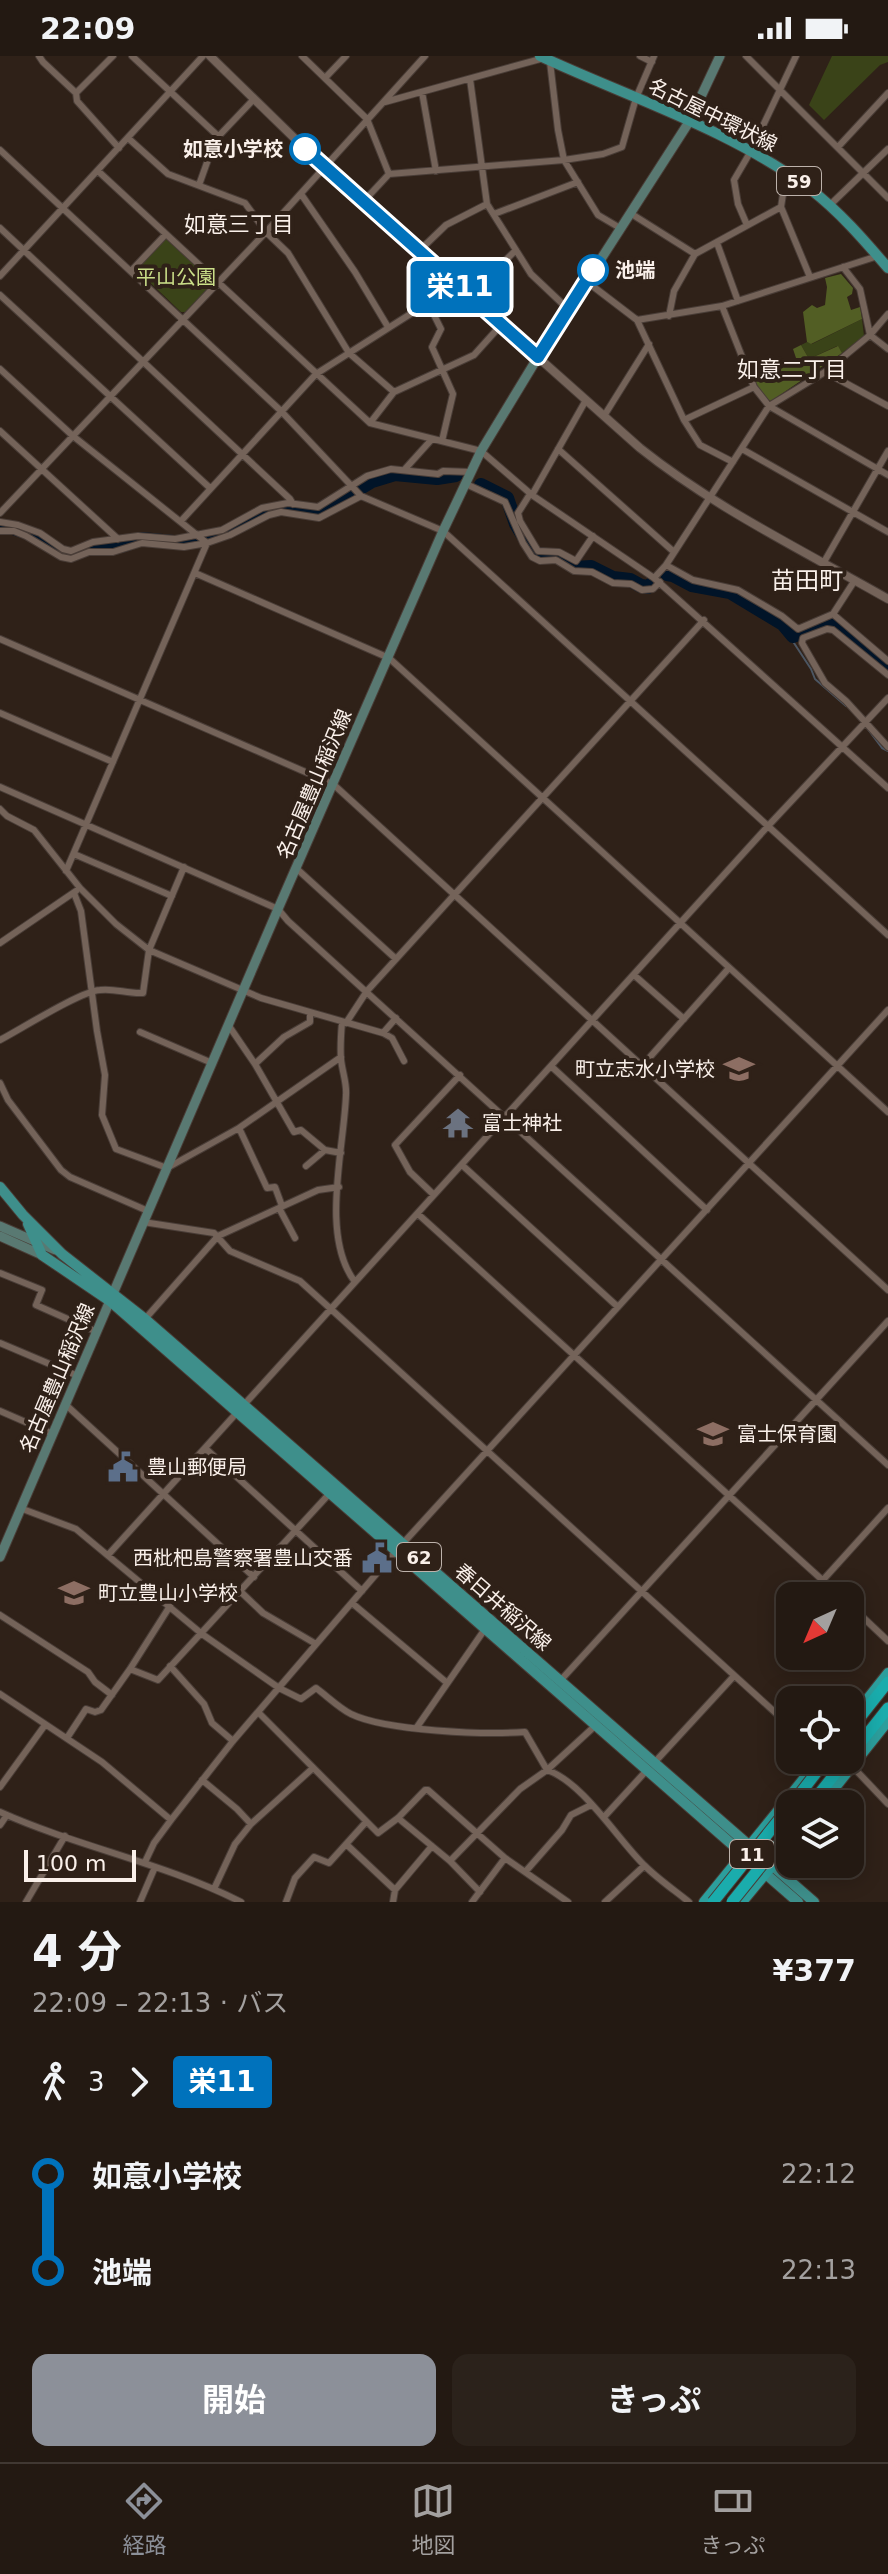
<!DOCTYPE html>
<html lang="ja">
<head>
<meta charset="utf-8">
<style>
	:root { --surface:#231912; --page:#2b221b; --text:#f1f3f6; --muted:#a3a09f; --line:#403832; --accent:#8c9099 }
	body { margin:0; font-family:"DejaVu Sans","Noto Sans JP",sans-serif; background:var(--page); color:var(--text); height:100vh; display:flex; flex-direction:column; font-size:30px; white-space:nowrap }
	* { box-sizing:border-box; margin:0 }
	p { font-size:26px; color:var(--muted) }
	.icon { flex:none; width:44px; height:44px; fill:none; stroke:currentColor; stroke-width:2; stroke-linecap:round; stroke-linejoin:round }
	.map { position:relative; height:1846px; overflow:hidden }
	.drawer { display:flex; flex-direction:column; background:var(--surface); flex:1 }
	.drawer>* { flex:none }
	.badge { padding:0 16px; border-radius:6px; font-size:28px; line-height:52px }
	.needle { width:52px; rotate:224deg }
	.buttons { position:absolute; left:776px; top:1526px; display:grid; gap:16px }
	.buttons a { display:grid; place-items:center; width:88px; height:88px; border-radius:16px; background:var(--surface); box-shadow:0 4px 20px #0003,0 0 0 2px var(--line); font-size:40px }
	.scale { position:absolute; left:24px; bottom:20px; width:112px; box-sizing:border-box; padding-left:8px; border:4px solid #faf0ea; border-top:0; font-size:22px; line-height:28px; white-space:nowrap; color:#faf0ea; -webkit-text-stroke:6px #2f2118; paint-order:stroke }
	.map>.badge { position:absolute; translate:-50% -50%; box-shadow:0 0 0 4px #fff }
	.legs { display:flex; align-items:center; gap:12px; height:88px; padding:0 32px; font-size:26px }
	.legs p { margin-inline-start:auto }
	.head { display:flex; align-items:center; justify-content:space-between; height:136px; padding:0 32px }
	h1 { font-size:44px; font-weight:700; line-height:60px }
	.button { display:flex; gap:16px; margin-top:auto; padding:16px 32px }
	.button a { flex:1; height:92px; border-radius:16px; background:var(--accent); color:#fff; font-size:32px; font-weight:700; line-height:92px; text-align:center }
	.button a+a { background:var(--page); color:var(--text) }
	ul { padding:0 32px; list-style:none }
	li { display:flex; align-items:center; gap:28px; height:96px; font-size:30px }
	li i { display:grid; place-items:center; width:12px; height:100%; margin:0 10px; background:currentColor }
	li i::after { content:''; width:20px; height:20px; margin:-10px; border:6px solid; border-radius:50%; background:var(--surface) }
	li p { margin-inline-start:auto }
	li:first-child i { background:linear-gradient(#0000 50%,currentColor 0) }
	li:last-child i { background:linear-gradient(currentColor 50%,#0000 0) }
	.status { display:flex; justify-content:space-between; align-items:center; height:56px; padding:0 40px; background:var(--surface); direction:ltr }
	.status svg { height:22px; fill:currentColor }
	.dock { display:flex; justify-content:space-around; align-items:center; height:112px; border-top:2px solid var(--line); background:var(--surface); font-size:22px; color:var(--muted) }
	.dock a { display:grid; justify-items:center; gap:4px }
	.dock .current { color:var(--accent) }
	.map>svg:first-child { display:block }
</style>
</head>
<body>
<div class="status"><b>22:09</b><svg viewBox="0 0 49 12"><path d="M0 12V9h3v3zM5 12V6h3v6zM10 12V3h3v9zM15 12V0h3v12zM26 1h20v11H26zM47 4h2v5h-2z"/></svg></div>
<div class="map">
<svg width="888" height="1846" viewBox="0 0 888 1846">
	<rect width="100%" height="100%" fill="#2f2118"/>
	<path fill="#3a4318" d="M832,0H888V6L880,9L824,64L809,49Z
		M163,184H167L211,224L212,228L185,256H181L138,215V211Z
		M862,263L864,280L842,297L837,290L809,303L801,289L807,286L812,288Z"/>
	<path fill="#525e24" d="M841,218L853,232L852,238L847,241L851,254L860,251L862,263L811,288L807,286L803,256L812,249L817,252L825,249L827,231L825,222Z
		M801,289L809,303L838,290L842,297L771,345L768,344L755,328L751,317L761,312L764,315L786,304L788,307L796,302L793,293Z"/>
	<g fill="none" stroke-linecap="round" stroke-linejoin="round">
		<path stroke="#4c5662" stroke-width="2" d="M793,580L792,584L811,613L815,623L846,650
			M867,672L882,692L888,695"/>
		<path stroke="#011428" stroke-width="14" d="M481,429L507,442L516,468L534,498L558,500L576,512L591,511L613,522L630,524L641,530L648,531L653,527
			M0,471H10L39,481L61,497L71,499L93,491L121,490L142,483L184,487L224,477L264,456L281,452L319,457L372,425L395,418L437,422L456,419
			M667,518L673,519L692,529L730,536L783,568L793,580L831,566L888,613"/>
		<g stroke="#493d37" stroke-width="8">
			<path id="minor" d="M39,0L43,6L76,37L77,45L119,92
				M132,0L218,80
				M302,0L367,63L389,118
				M640,0L652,6
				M746,0L888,142
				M550,6L558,74L564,104L598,159L620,172
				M325,22L346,0
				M470,23L487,148L531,218L568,253
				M422,36L436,115
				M76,37L113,0
				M385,46L544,2
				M128,82L168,118L245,147L266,176L288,197L349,297L394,336
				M838,91L888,37
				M0,94L281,355L361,440L443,475L888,879
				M98,115L370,367L481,395L532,439L654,522L666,509L693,524L738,534L782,560L798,573L833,558L888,605
				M794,122L783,138L781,151L810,221
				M199,129L215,84L253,44
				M301,138L355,216L388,271
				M363,146L389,118L564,104L603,98L622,91L636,42L654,0
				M830,149L888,93
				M630,157L695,198
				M494,158L578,126
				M747,169L738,148L734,124L751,95L796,0
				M0,172L290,443L293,448
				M717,187L738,245
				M419,195L446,169L487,148
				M843,211L860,233L870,279L888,293
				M131,215L166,178
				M0,220L203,0
				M586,225L637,264L684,364L700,389L733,406
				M0,239L210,432
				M469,240L516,194
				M428,247L441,273L432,291L453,338L442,385
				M722,250L754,331L769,350L888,419
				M669,260L674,235L695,198L781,151
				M637,264L722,250L878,200
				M0,313L73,380L207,487L66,815
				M825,316L888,350
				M604,360L649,288
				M684,364L754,331
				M370,367L394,336L474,299L501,269
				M0,375L118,483
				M558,393L674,496
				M742,393L888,476
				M405,413L432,383
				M466,428L505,446L523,487L532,501L540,505L556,504L574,515L592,516L613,527L631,528L642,534L653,533L660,526
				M530,438L518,457L520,465L538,495L559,496L576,505L593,480
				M532,439L586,344
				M0,457L266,176L425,0
				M181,465L316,318L456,229
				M0,466L18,469L40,477L63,493L71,495L93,486L138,480L175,483L222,474L262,452L288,447L318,451L367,420L391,413L438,418L443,415L471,416
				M0,475H14L26,480L61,501L71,503L89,496H113L142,487L184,491L207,487L230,479L269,459L281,456L319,462L361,440
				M824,506L888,395
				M666,509L769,350L825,316L870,279L888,258
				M195,517L389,602L888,1056
				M654,522L888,732
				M833,558L855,524
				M0,583L333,728L888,1234
				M888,619L833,574L827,573L803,582L802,587L825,627L846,645L888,691
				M0,657L113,706
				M0,731L278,853L288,865L888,1409
				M0,753L7,760L34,774L80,832L116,868L149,894L261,942L383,977L392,982L404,1005
				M74,798L172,840
				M297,813L396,903
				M74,837L81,855L97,975L105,1019L102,1059L116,1093L167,1112L239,1072L341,1001
				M0,887L76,835
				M634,919L684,963
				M342,966C341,978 340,991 341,1003C342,1015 347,1027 346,1039C344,1093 320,1180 355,1226
				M346,967L367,935L704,564
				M229,970L255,1008L294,1076L301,1074L325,1094L341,1097
				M140,976L212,1007
				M383,977L396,962
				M0,984C21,973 81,935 100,934C115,932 127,938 143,937L149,894L184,811
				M255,1008L284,981L310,966V958
				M642,1010L729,912
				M552,1011L707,1154
				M0,1027L8,1044L61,1114L70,1121L148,1155
				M239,1072L267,1132L275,1131L282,1150
				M462,1109L618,1251
				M306,1110L325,1094
				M434,1139L410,1116L395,1089L460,1019
				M279,1152L295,1182
				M418,1158L840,1540
				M143,1166L214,1177L230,1195L300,1225L790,1670
				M0,1217L42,1234L36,1249L97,1276
				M145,1263L218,1180L318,1134L339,1131
				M0,1287L78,1320
				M65,1348L254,1521
				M0,1355L53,1378
				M205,1392L362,1535
				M20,1452L76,1473L202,1578L279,1632L301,1643L316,1632C327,1640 339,1652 351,1658C386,1675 485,1679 525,1676L547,1714C583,1726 618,1784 645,1810C658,1823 674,1834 689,1846
				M108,1499L768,770L888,642
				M823,1524L888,1452
				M241,1536L263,1557L316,1588
				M352,1547L446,1626
				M850,1549L888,1585
				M0,1559L88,1616L95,1626L112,1639
				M170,1610L204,1648L212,1667L233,1685
				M130,1613L158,1624L330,1437
				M560,1625L888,1265
				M0,1638L102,1706L171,1764
				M258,1656L378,1777L398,1762L425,1734H428L505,1802L568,1846
				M417,1671L485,1573
				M67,1682L86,1653L95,1656L101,1654L130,1613L170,1550
				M654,1707L734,1620
				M852,1710L888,1748
				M202,1724L237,1753L251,1768
				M0,1731L45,1669
				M0,1756C78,1791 164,1807 241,1846
				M604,1761L647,1714
				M398,1762L450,1805L480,1836
				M0,1769L7,1759
				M346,1788L395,1834
				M450,1805L520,1733L547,1714L596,1669
				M145,1806L154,1787L171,1764L233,1685L396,1495L888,954
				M526,1815L562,1774L571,1759L591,1749
				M214,1833L235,1788L251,1768L313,1712
				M26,1846L65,1780
				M140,1846L155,1811
				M286,1846L295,1822L314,1801L329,1807L366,1766
				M393,1846L395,1834L432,1790
				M472,1846L505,1802
				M605,1846L644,1810"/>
		</g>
		<g stroke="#493d37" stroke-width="10">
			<path id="tertiary" d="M210,0L325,112L640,392C715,452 804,495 888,543"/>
		</g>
		<g stroke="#493d37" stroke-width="11">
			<path id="secondary" d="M0,1170L55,1194
				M0,1180L42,1199
				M0,1501L278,853L443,475L481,395L538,301L689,66L720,0"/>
		</g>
		<g stroke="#493d37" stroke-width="12">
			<path id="primary" d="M540,0C630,42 730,73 810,133C839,155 864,184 888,212
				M0,1131L23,1159L62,1198L145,1263L814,1846
				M28,1168L42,1199L110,1245L798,1846"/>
		</g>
		<g stroke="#493d37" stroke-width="12">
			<path id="trunk" d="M850,1665L888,1617
				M822,1748L888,1665
				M704,1846L819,1704
				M742,1846L790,1788"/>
		</g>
		<g stroke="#493d37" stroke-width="13">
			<path id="motorway" d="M850,1674L888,1626
				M850,1700L888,1652
				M811,1748L846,1704"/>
		</g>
		<use href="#minor" stroke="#746359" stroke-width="6"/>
		<use href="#tertiary" stroke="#746359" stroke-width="8"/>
		<use href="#secondary" stroke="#597972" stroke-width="9"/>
		<use href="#primary" stroke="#3e8f8b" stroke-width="10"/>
		<use href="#trunk" stroke="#2c9e9c" stroke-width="10"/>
		<use href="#motorway" stroke="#1aacac" stroke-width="11"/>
		<g stroke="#493d37" stroke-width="13" stroke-linecap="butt">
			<path id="motorway-bridge" d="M792,1748L826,1704
				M713,1846L790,1750
				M732,1846L790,1774"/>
		</g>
		<use href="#motorway-bridge" stroke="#1aacac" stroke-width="11"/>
	</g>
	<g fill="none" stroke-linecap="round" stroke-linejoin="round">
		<g stroke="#fff" stroke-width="18">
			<path id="line-1" d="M305,93L538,301L593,214"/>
		</g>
		<use href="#line-1" stroke="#0072bc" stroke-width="12"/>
	</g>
	<defs>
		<g id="school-bare" transform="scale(2.4)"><path d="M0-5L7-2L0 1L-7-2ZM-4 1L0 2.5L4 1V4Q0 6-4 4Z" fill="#8d6e63" stroke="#2f2118" stroke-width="2.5" paint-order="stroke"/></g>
		<g id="temple-bare" transform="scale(2.4)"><path d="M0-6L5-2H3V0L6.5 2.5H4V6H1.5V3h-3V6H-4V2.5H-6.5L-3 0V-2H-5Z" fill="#6b7280" stroke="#2f2118" stroke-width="2.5" paint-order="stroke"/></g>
		<g id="civic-bare" transform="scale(2.4)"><path d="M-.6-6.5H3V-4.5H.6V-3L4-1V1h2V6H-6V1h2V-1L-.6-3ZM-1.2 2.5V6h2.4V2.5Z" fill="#5c6f8a" stroke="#2f2118" stroke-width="2.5" paint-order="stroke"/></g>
	</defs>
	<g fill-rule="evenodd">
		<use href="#school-bare" x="739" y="1013"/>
		<use href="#temple-bare" x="458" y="1067"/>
		<use href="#school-bare" x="713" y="1378"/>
		<use href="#civic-bare" x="123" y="1411"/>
		<use href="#civic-bare" x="377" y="1502"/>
		<use href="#school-bare" x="74" y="1537"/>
	</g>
	<g fill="#fff" stroke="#0072bc" stroke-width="4">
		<circle cx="305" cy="93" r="14"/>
		<circle cx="593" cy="214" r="14"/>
	</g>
	<g text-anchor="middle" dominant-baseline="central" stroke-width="8" stroke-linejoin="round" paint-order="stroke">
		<g fill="#2f2118" stroke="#bdb2ab" stroke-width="2">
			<rect x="777" y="111" width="44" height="28" rx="6"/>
			<rect x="397" y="1487" width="44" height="28" rx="6"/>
			<rect x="730" y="1784" width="44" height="28" rx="6"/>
		</g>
		<g font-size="18" font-weight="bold" fill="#faf0ea">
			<text x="799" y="125">59</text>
			<text x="419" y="1501">62</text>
			<text x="752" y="1798">11</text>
		</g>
		<g font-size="20" fill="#faf0ea" stroke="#2f2118">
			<text transform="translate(713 59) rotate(26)">名古屋中環状線</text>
			<text transform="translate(314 728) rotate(-67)">名古屋豊山稲沢線</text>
			<text transform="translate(57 1322) rotate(-67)">名古屋豊山稲沢線</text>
			<text transform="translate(503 1551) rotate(41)">春日井稲沢線</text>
		</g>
		<g font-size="20" font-weight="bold" fill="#faf0ea" stroke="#2f2118" text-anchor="end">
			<text x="283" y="93">如意小学校</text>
			<text x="615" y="214" text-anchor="start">池端</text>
		</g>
		<g font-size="20" fill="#cbdf89" stroke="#2f2118">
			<text x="176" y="221">平山公園</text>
		</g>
		<g font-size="20" fill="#faf0ea" stroke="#2f2118" text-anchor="start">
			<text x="715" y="1013" text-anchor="end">町立志水小学校</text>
			<text x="482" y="1067">富士神社</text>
			<text x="737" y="1378">富士保育園</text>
			<text x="147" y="1411">豊山郵便局</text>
			<text x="353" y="1502" text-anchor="end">西枇杷島警察署豊山交番</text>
			<text x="98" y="1537">町立豊山小学校</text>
		</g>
		<g font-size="22" fill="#faf0ea" stroke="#2f2118">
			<text x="239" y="168">如意三丁目</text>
			<text x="792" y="313">如意二丁目</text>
		</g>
		<g font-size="24" fill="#faf0ea" stroke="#2f2118">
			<text x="807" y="525">苗田町</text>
		</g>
	</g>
</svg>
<div class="buttons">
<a><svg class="needle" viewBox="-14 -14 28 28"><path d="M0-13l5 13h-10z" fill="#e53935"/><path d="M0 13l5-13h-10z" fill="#a3a09f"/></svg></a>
<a><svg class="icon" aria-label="locate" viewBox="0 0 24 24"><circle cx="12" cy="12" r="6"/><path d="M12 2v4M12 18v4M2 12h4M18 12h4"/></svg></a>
<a><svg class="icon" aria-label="layers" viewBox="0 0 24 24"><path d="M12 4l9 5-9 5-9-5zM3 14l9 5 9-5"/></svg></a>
</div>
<div class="scale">100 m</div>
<b class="badge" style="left:460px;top:231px;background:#0072bc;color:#fff">栄11</b>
</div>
<section class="drawer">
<div class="head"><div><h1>4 分</h1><p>22:09 – 22:13 · バス</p></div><b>¥377</b></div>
<div class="legs"><svg class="icon" aria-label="walk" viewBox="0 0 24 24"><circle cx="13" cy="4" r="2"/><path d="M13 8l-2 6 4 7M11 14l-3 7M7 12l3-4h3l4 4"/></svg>3<svg class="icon" aria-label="forward" viewBox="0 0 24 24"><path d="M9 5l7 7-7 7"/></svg><b class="badge" style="background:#0072bc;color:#fff">栄11</b></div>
<ul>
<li><i style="color:#0072bc"></i><b>如意小学校</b><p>22:12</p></li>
<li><i style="color:#0072bc"></i><b>池端</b><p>22:13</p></li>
</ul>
<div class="button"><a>開始</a><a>きっぷ</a></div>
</section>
<nav class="dock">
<a class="current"><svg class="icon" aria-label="directions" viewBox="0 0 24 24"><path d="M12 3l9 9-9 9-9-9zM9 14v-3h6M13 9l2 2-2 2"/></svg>経路</a>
<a><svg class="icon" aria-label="map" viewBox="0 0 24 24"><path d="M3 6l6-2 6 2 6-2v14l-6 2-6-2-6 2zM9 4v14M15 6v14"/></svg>地図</a>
<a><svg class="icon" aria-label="tickets" viewBox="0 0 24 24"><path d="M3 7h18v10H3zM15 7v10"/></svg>きっぷ</a>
</nav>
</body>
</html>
